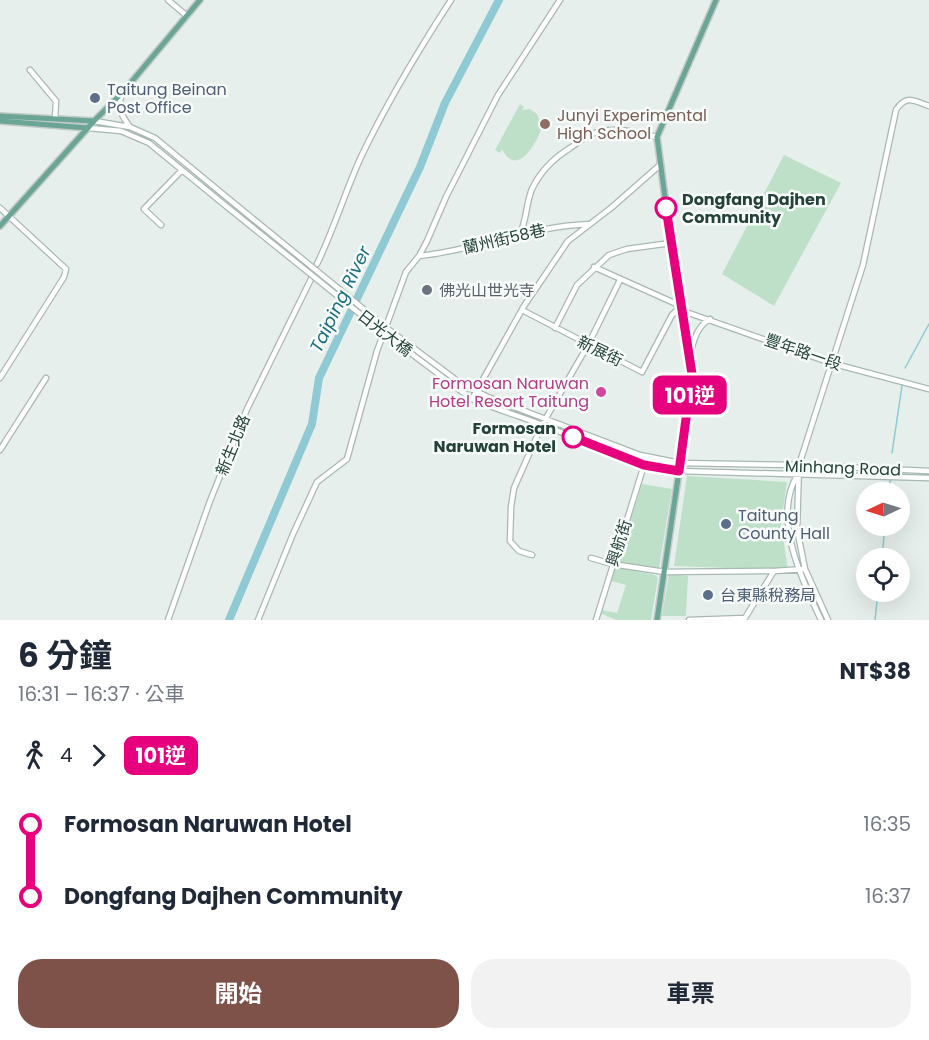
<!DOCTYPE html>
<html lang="zh-TW">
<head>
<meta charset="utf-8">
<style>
	:root { --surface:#fff; --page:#f2f2f3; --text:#1f2937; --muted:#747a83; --accent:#7f5249 }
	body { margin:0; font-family:Poppins,"Noto Sans TC",sans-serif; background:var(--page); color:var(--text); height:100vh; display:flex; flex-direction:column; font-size:22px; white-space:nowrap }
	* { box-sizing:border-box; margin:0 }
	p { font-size:20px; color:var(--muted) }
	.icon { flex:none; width:33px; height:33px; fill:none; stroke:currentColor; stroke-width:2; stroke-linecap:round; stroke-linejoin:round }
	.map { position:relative; height:620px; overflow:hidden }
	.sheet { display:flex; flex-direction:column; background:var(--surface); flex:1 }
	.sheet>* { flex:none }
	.badge { padding:0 12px; border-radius:9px; font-size:21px; line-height:39px }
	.needle { width:39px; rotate:266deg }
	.controls { position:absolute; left:856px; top:482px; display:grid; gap:12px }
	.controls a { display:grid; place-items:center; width:54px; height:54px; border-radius:50%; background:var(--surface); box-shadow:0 6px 24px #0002; font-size:30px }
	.map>.badge { position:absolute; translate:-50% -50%; box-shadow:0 0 0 3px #fff }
	.legs { display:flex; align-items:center; gap:9px; height:66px; padding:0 18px; font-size:20px }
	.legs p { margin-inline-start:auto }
	.summary { display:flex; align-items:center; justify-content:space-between; height:102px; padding:0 18px }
	h1 { font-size:33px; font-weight:700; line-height:45px }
	.primary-button { display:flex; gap:12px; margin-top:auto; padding:12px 18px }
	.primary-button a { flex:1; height:69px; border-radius:24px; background:var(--accent); color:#fff; font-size:24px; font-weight:700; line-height:69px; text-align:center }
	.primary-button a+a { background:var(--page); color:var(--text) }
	ul { padding:0 18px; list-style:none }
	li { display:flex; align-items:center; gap:21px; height:72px; font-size:22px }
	li i { display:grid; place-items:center; width:9px; height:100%; margin:0 8px; background:currentColor }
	li i::after { content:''; width:15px; height:15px; margin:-8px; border:4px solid; border-radius:50%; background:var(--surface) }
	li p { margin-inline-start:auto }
	li:first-child i { background:linear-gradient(#0000 50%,currentColor 0) }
	li:last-child i { background:linear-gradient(currentColor 50%,#0000 0) }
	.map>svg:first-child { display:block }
</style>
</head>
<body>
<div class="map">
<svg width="929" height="620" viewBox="0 0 929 620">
	<rect width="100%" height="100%" fill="#e6efeb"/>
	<path fill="#bfe0c8" d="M520,104L524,107L522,110L530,109L537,114L542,126C538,142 517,179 502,149L500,153L495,150Z
		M784,155L841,183L774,306L722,274Z
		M687,476L787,482L781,523L788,570L674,566Z
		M642,484L672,489L659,568L656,569L620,562L618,560Z
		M617,567L655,575L658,578L651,620H616L602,614L601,610L617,613L626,585L611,581L614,569Z
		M669,574L688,576L686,616H662Z"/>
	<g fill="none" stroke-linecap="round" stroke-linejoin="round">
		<path stroke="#8ec9d4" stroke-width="1.5" d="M905,368L929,324
			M892,453L903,379
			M889,492L891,473
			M882,558L885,525
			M875,620L878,591"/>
		<path stroke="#8ec9d4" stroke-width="8" d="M229,620L312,424L319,378L420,167L445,103L499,0"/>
		<g stroke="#a8b8b2" stroke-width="7">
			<path id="minor" d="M168,0L187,16
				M30,70L56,101L55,119
				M122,94C116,108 122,116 130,127
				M94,121L130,127L155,138L230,200
				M88,128L121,131L149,143L226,206
				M0,208L66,269L64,277L0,378
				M161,225L144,209L182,170
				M520,234C527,219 526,203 532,189C540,172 554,158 570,148C576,144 582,139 589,135C612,125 634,132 657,137
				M419,256C477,250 531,226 590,224
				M317,264C334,229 345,192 361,157C387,102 418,51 451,0
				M594,267L681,306L686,312L831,363L929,389
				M522,310L642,372L672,315L681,306
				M555,328L577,285L609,255L627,249L671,243
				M690,354C694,340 697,326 710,319
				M463,385L488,397L640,455L680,463L799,465L929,471
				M461,391L472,399L495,408L535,422L644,465L679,471L929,478
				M472,399L524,306L568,241L611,208L660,165
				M0,450L46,378
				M798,474C771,517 802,579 821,620
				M532,555L519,551L510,541L511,507L514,488L542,425L588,345L620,280
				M591,558L612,564L665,572L774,571L805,569
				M168,620L210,501L247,409L312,277
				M258,620L293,534L317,482L347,459L377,351L406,272L419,256L427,241L446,197L498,95L560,0
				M596,620L644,465
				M689,620L745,618L774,571
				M828,620L805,569L797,529L799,465L863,265L896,110C906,94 914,101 929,106"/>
		</g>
		<g stroke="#c2cac8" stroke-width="8">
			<path id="major" d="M0,116L94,121
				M0,121L88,128
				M0,226L94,121L123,92L200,0
				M657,620L690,397L692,374L690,356L671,243L657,137L716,0"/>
		</g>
		<use href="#minor" stroke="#fff" stroke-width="4.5"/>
		<use href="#major" stroke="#6aa596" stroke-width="5"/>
		<g stroke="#a8b8b2" stroke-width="7" stroke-linecap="butt">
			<path id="minor-bridge" d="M230,200L388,329L463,385
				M226,206L380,330L461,391"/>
		</g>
		<use href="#minor-bridge" stroke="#fff" stroke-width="4.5"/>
	</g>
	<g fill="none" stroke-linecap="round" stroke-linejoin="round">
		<g stroke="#fff" stroke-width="14">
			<path id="line-1" d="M573,437L644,465L679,471L692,374L666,208"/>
		</g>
		<use href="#line-1" stroke="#e6007e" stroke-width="9"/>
	</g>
	<g fill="#5c6f8a" stroke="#f7fbf9" stroke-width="2">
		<circle cx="95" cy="98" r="6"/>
		<circle cx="726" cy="524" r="6"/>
		<circle cx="708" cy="595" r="6"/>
	</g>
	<circle fill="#8d6e63" stroke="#f7fbf9" stroke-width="2" cx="545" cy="124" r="6"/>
	<g fill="#fff" stroke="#e6007e" stroke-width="3">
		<circle cx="666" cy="208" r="10"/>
		<circle cx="573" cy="437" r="10"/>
	</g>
	<circle fill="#6b7280" stroke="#f7fbf9" stroke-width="2" cx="427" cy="290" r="6"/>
	<circle fill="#d1479c" stroke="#f7fbf9" stroke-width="2" cx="601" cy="392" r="6"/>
	<g text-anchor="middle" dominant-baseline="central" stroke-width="5" stroke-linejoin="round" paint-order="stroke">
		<g font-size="16" fill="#4e5e75" stroke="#f7fbf9" text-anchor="start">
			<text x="107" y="89">Taitung Beinan<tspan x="107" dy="18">Post Office</tspan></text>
			<text x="738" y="515">Taitung<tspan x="738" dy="18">County Hall</tspan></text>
			<text x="720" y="595">台東縣稅務局</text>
		</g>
		<g font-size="16" fill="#785e54" stroke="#f7fbf9" text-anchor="start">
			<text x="557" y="115">Junyi Experimental<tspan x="557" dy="18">High School</tspan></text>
		</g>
		<g font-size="16" font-weight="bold" fill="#24423a" stroke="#f7fbf9" text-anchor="start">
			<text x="682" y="199">Dongfang Dajhen<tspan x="682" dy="18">Community</tspan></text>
			<text x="556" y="428" text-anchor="end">Formosan<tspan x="556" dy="18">Naruwan Hotel</tspan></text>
		</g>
		<g font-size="16" fill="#24423a" stroke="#f7fbf9">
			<text transform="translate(504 239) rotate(-13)">蘭州街58巷</text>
			<text transform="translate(385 333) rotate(38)">日光大橋</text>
			<text transform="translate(600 351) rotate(26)">新展街</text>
			<text transform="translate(803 352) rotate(19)">豐年路一段</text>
			<text transform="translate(233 445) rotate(-68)">新生北路</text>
			<text transform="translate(843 468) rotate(2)">Minhang Road</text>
			<text transform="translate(619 543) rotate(-72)">興航街</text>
		</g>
		<g font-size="16" fill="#5b616d" stroke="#f7fbf9" text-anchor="start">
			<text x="439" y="290">佛光山世光寺</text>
		</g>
		<g font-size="16" fill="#b23c85" stroke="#f7fbf9" text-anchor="end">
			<text x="589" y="383">Formosan Naruwan<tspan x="589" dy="18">Hotel Resort Taitung</tspan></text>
		</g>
		<g font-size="18" font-style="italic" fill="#1c6f80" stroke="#f7fbf9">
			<text transform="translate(340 299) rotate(-64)">Taiping River</text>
		</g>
	</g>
</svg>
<div class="controls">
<a><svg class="needle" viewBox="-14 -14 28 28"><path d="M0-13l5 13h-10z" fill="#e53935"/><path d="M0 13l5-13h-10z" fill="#747a83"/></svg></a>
<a><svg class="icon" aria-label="locate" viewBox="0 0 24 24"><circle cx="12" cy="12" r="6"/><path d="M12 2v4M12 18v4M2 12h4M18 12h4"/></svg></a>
</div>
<b class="badge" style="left:690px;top:395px;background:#e6007e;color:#fff">101逆</b>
</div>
<section class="sheet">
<div class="summary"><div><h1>6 分鐘</h1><p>16:31 – 16:37 · 公車</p></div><b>NT$38</b></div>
<div class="legs"><svg class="icon" aria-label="walk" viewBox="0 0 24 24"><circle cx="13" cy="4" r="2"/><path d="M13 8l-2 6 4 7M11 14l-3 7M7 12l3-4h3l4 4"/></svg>4<svg class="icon" aria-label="forward" viewBox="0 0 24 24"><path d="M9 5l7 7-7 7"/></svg><b class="badge" style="background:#e6007e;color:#fff">101逆</b></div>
<ul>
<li><i style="color:#e6007e"></i><b>Formosan Naruwan Hotel</b><p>16:35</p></li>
<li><i style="color:#e6007e"></i><b>Dongfang Dajhen Community</b><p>16:37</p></li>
</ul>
<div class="primary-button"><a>開始</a><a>車票</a></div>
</section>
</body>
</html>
